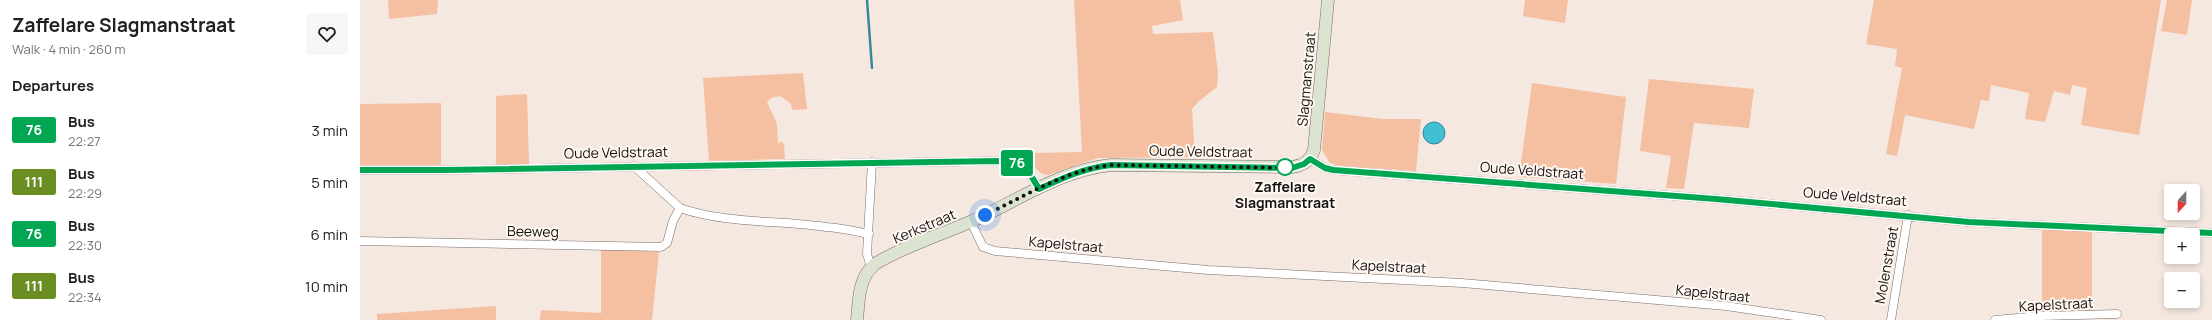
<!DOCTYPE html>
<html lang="en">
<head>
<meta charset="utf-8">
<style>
	:root { --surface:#fff; --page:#f6f6f6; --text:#202124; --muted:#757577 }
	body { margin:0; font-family:Manrope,sans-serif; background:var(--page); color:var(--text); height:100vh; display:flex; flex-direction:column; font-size:15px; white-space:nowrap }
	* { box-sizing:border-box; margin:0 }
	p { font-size:13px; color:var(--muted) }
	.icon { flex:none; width:22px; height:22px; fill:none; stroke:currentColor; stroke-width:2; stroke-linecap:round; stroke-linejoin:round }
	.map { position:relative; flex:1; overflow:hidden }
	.drawer { display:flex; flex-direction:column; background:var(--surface); width:360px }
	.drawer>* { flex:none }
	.badge { padding:0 8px; border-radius:3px; font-size:14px; line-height:26px }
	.needle { width:26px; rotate:201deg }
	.controls { position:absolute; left:1804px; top:184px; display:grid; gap:8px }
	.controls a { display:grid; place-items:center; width:36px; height:36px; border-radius:4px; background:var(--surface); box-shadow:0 2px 6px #0003; font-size:20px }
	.you { position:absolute; width:20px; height:20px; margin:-10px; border:3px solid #fff; border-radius:50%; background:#1a73e8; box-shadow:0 0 0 6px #1a73e833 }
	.map>.badge { position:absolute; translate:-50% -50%; box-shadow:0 0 0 2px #fff }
	h2 { padding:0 12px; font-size:15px; line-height:36px }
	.round { display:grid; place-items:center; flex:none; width:42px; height:42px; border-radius:4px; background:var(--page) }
	.summary { display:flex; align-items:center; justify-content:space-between; height:68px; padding:0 12px }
	h1 { font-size:19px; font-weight:700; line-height:30px }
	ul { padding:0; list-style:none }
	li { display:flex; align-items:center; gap:12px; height:52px; padding:0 12px }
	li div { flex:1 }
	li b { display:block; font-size:15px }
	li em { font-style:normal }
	li .badge { min-width:44px; font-weight:700; text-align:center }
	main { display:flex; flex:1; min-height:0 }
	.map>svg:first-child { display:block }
</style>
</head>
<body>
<main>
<section class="drawer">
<div class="summary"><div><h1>Zaffelare Slagmanstraat</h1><p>Walk · 4 min · 260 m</p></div><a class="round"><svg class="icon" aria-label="heart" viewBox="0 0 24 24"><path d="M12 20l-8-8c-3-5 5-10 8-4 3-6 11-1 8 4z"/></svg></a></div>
<h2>Departures</h2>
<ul>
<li><span class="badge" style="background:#00a651;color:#fff">76</span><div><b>Bus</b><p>22:27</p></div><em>3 min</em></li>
<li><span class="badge" style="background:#6b8e23;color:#fff">111</span><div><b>Bus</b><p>22:29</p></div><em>5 min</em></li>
<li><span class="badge" style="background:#00a651;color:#fff">76</span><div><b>Bus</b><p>22:30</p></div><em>6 min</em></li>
<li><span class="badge" style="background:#6b8e23;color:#fff">111</span><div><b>Bus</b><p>22:34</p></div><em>10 min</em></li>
</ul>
</section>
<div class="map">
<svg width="1852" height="320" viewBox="0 0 1852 320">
	<rect width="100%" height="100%" fill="#f5e8e1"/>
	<path fill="#f5bfa1" d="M28,0H78L77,14L29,19Z
		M714,0H820L823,20L792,26L793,34L853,32L858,73L857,87L838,102L832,109L835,157L738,158L688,175L682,174L675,168L673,153L722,152Z
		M1165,0H1208L1205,23L1163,16Z
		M1514,0H1801L1779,135L1721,125L1727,88L1712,85L1710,95L1694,91L1685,122L1665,119L1669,93L1631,85L1629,101L1621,100L1614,129L1545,115L1537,156L1526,154L1542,68L1535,66L1537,49L1506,44Z
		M1807,0H1832L1827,35L1801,31Z
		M443,73L447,109L432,110L431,104L420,96L411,98L407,102L417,124L418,144L421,141L424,144L425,159L349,161L343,78Z
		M1289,79L1394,89L1389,128L1334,123L1324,189L1306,188L1311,156L1280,151Z
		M1172,83L1266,97L1256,184L1159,177Z
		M167,94L169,164L136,165V96Z
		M81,103V165H0V104Z
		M965,112L1023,119H1061L1056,171L980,166L970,163L962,150Z
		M1682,229L1732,231V311L1682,312Z
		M241,249L299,252L292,320H180L181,310L241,313Z
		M136,306V320H17V314Z"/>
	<path fill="#42c0d3" stroke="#348b98" d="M1063 133a11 11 0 1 1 22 0a11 11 0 1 1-22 0Z"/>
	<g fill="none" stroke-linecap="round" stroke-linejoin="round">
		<path stroke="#348b98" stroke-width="2.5" d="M507,0L512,68"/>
		<g stroke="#796d67" stroke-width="9">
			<path id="minor" d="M950,159L965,168L973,170L1356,199L1609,222L1852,233
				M274,166L320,208
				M0,170H87L637,161C664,163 665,165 679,189
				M611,222L623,247L635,251L848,270L1102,283L1366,306L1461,320
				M0,241L301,247L307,243L313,221L320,208C366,224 418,220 466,227C481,228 495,231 509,234
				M511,267L507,254L512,162
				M1531,320L1548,215
				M1635,320L1681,316L1757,314"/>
		</g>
		<g stroke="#796d67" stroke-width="13">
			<path id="secondary" d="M497,320C499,300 498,278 515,264C542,247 580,235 610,222C656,202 700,170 751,165L932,167C943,166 951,160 954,150L968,0"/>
		</g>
		<use href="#minor" stroke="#fff" stroke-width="8"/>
		<use href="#secondary" stroke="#dce3d0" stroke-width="12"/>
	</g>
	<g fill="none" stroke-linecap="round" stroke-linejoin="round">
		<g stroke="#fff" stroke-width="9">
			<path id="line" d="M0,170H87L637,161C665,163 665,165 679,189C703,178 724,168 751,165L932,168L944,164L950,159L965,168L973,170L1356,199L1609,222L1852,233"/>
		</g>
		<use href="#line" stroke="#00a651" stroke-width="6"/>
		<path stroke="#14100e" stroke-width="4" stroke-dasharray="0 7.2" d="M625,215C665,196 706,170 751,165L932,168L925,167"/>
	</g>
	<circle fill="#fff" stroke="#00a651" stroke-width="2" cx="925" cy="167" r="8"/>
	<g text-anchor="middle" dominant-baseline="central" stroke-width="4" stroke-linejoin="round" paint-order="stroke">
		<g font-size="14" fill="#14100e" stroke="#fff7f2">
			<text transform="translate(946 79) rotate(-85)">Slagmanstraat</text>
			<text transform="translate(841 151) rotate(1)">Oude Veldstraat</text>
			<text transform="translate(256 152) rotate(-1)">Oude Veldstraat</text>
			<text transform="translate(1172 170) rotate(4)">Oude Veldstraat</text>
			<text transform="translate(1495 196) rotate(5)">Oude Veldstraat</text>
			<text transform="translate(564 226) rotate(-23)">Kerkstraat</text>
			<text transform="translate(173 231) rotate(1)">Beeweg</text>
			<text transform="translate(706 244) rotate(5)">Kapelstraat</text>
			<text transform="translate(1526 265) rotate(-80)">Molenstraat</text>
			<text transform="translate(1029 266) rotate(3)">Kapelstraat</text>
			<text transform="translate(1353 293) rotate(6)">Kapelstraat</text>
			<text transform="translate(1696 304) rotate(-3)">Kapelstraat</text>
		</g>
		<g font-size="14" font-weight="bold" fill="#14100e" stroke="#fff7f2">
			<text x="925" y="186">Zaffelare<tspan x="925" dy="16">Slagmanstraat</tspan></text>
		</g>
	</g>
</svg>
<div class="controls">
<a><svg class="needle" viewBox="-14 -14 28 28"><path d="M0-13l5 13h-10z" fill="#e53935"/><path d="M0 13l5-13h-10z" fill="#757577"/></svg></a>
<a>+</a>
<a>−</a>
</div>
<div class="you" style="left:625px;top:215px"></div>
<b class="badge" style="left:657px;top:163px;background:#00a651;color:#fff">76</b>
</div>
</main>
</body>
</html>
